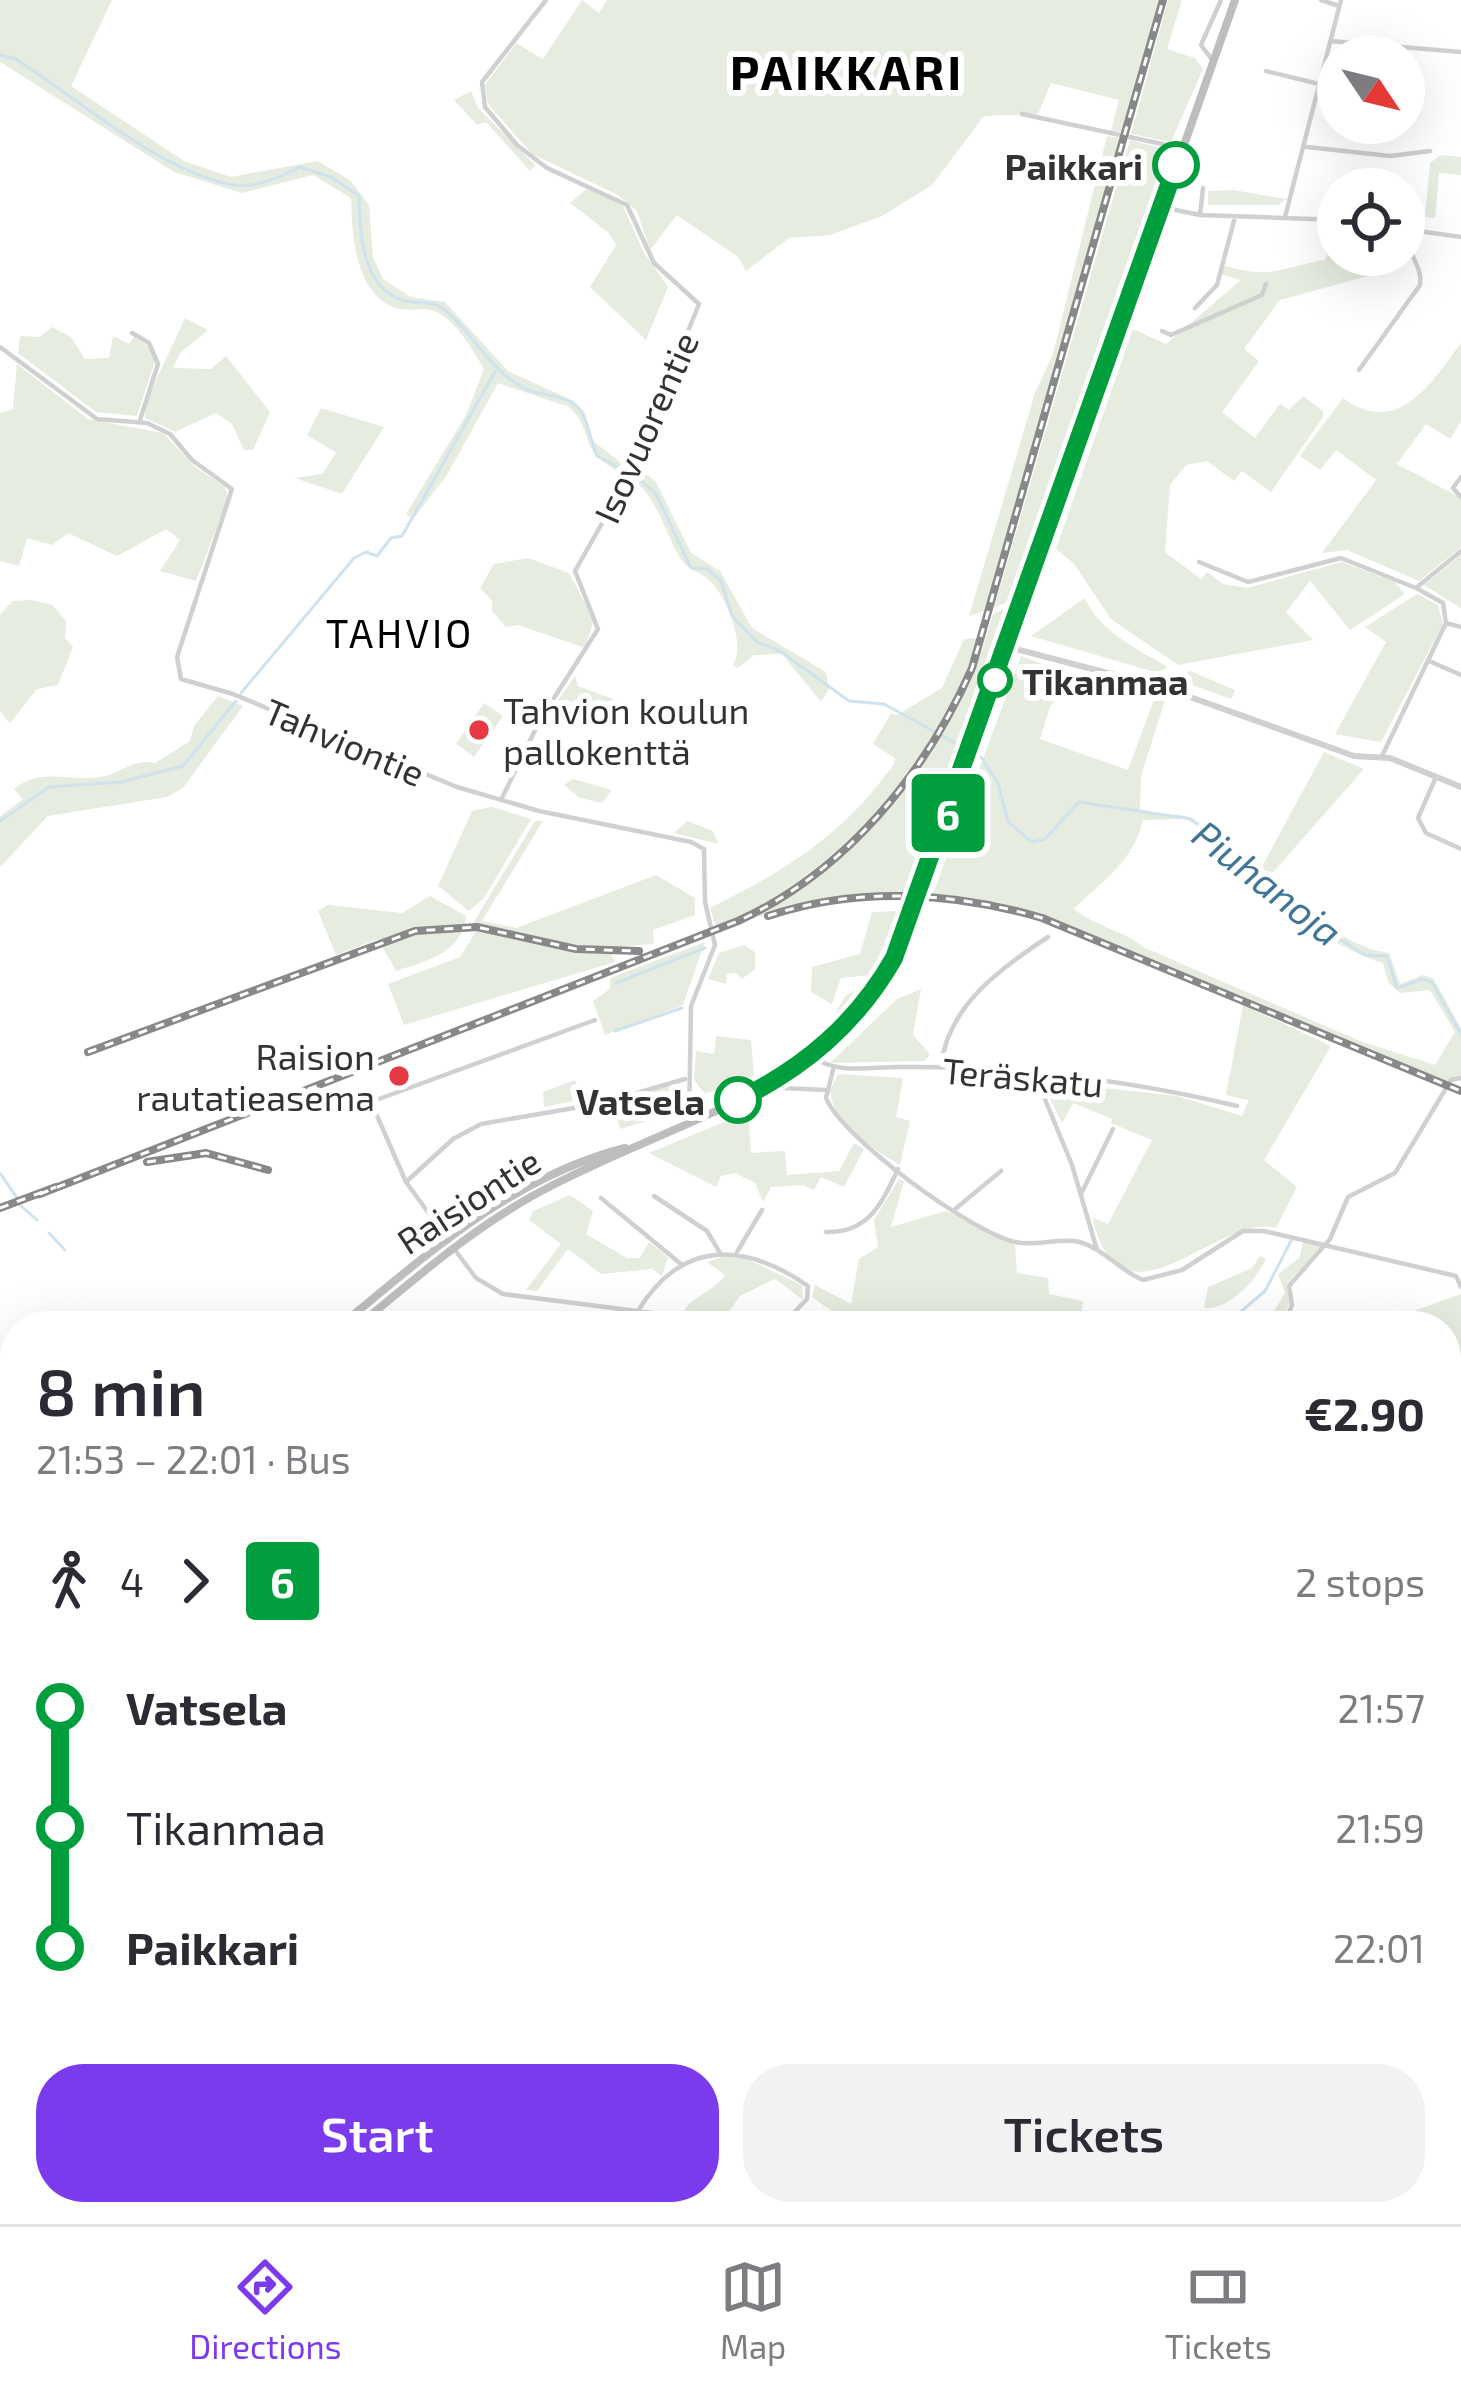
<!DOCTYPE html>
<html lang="en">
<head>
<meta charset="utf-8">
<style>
	:root { --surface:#fff; --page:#f2f2f3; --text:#2b2b33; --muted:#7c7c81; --line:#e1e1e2; --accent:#7c3aed }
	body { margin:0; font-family:"Exo 2",sans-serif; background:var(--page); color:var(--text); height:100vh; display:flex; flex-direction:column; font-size:45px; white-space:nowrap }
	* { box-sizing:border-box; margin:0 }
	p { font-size:39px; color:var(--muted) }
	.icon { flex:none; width:66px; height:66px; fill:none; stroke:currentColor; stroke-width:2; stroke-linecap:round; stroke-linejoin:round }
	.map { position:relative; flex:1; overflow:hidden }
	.panel { position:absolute; left:0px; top:1311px; width:1461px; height:915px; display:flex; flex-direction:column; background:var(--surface); border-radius:48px 48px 0 0; box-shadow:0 12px 48px #0002 }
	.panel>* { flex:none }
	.badge { padding:0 24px; border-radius:9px; font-size:42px; line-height:78px }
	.needle { width:78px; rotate:125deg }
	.fabs { position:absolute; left:1317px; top:36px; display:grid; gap:24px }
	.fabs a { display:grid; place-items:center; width:108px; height:108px; border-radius:50%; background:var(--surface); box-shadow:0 12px 48px #0002; font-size:60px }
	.map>.badge { position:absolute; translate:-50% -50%; box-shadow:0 0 0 6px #fff }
	.legs { display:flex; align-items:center; gap:18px; height:132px; padding:0 36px; font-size:39px }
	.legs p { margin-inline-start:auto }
	.head { display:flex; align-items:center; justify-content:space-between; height:204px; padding:0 36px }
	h1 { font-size:66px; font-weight:600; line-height:90px }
	.action { display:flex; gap:24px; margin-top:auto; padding:24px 36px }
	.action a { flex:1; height:138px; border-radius:48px; background:var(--accent); color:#fff; font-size:48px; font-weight:600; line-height:138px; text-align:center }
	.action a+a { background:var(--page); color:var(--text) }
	ul { padding:0 36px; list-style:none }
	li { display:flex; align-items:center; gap:42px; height:120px; font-size:45px }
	li i { display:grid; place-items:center; width:18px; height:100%; margin:0 15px; background:currentColor }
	li i::after { content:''; width:30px; height:30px; margin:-15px; border:9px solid; border-radius:50%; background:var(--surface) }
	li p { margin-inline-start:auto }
	li:first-child i { background:linear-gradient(#0000 50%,currentColor 0) }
	li:last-child i { background:linear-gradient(currentColor 50%,#0000 0) }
	.tabs { display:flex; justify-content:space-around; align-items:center; height:168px; border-top:3px solid var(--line); background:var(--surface); font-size:33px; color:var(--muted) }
	.tabs a { display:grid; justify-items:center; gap:6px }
	.tabs .selected { color:var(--accent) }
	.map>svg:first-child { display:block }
</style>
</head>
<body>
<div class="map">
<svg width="1461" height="2224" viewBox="0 0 1461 2224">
	<rect width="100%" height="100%" fill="#fff"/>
	<path fill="#e6ecdf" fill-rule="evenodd" d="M0,0H112L71,86L184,161L231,177L317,161L350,180L369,205L373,257L383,279L411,297L445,302L508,371L574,401L584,411L593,441L624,465L621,473C574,448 597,433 569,407L498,383L447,475L413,519L406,514L466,415L484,369C474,351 454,318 434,311C422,307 408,312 396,308C354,294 352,232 351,198L313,175L242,193L174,172L0,62Z
		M582,0L599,13L607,0H1160L1123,132L1111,131L1119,100L1051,83L1038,114L984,116L932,185L882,216L830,235L789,238L746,271L738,257L677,215L650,250L637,211L618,195L532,154L488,104L485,85L516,43L543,59Z
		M1168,0H1182L1167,49L1195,58L1203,69L1171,142L1131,134Z
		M471,91L478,108L535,165L530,171L486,122L477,125L454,100Z
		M1107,136L1121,138L987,610L969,616L1035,393L1053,354Z
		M1130,140L1172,151L1018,597L994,608Z
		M1441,155L1461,157V175L1439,173L1435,218L1425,217L1430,163Z
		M587,189L622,204L643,251L668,287L646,340L590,287L616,245L609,233L570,203Z
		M1233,190L1287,199L1278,205H1208V191Z
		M1333,241L1338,255H1384L1368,276L1280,300L1244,349L1259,361L1222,412L1255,438L1280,404L1289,410L1303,396L1323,411V417L1271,492L1242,471L1234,481L1207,461L1186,465L1170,485L1165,552L1201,579L1207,572L1223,584L1247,588L1342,562L1395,582L1405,594L1350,630L1310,581L1286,612L1313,640L1178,665L1111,619L1074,564L1056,549L1133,329L1166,344L1241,280L1220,274L1222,265C1272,280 1277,268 1325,260Z
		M185,318L208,330L180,353L173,368L211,369L226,356L270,412L253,450H244L232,424L216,413L175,432L145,418L146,402Z
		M52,327L71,337L85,359L109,358L113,336L129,344L134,337L149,347L155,361L137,416L96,412L18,353L20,336L39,337Z
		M1461,343V422L1450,439L1426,424L1397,464L1461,498V547L1419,581L1347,550L1322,553L1376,480L1336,450L1320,470L1300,456L1343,398C1398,439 1432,382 1461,343Z
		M17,364L88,419L163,433L195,467L225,487L228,498L196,581L160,571L180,540L166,529L117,556L68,533L52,545L27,538L19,566L0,561V413L13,409Z
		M321,408L384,427L342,494L295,478L322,474L336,453L307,435Z
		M637,466L656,482L691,553L720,571L752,628L826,672L829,689L821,702L782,654L754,655L738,668L733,665C746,644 727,597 709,580C699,571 688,571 680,558C665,533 656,494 631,479Z
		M1461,555V608L1424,585Z
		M528,558L569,573L594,620L585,648L518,625L506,627L492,611V601L480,588L494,564Z
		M1417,594L1438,605L1443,624L1381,742L1335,734L1386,642L1365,627Z
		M1085,598C1099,631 1138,650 1168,667L1158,673L1031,636Z
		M32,600L52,605L66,621L65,638L73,647L58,685L37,689L10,723L0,711V614L13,601Z
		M1004,609L1013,610L914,892L808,902L760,917L758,913C871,845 958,744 993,614Z
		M979,638C935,764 841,874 716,927L710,908C788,869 842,836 894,764L895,758L873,744L891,713L897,715L942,688L964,639Z
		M1021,656L1072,675L1050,707L1040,739L1128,770L1156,694L1166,697L1141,776L1140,812L1187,816L1259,872L1324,752L1364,769L1269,877C1308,904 1338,946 1389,953L1400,984L1423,975L1433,978L1461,1028V1076L1446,1081L1043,915L996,902L933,894ZM1186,819C1210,832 1231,854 1249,874C1284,910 1334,948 1383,963L1388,982L1400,993L1430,990L1455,1032L1435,1065L1360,1041L1143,947C1130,933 1094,926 1074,909C1102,880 1133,863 1143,820Z
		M1190,671L1235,690L1231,699L1175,679Z
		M575,676L578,686L624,703L626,713L615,729L566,699L545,719Z
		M218,696L243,706L183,788L167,797L48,816L0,867V816L23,799L14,789C42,765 75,785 109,775C127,769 135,759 155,763L190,741L194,726Z
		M484,703L503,716L474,757L456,744Z
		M573,779L612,790L602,803L580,798L564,785Z
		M492,807L531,819L484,898L469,911L438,886L472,811Z
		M535,821H543L482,921L516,928L656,875L695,898V915L653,930L654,944L584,949L473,923Z
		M687,821L713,831L718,844L674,833Z
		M430,896L466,916C463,953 426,961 396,971L378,939L336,955L318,911L328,905L402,913Z
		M898,911L871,975L841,978L832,1004L811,992L812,967L860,954L872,912Z
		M477,930L611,954L615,962L404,1025L388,984L460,957Z
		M705,942L683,1005L605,1035L593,1001L610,989V978Z
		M744,945L755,952V969L742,979L736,973L727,974L726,984L708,979L719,953Z
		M921,989L913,1035L930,1054L925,1061L830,1063L897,999Z
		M857,990L868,991L821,1042L769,1080L764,1079L824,1036L845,996Z
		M1243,1005L1331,1046L1264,1160L1297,1187L1276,1228C1217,1212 1122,1342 1092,1217L1108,1224L1152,1140L1111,1123L1112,1119L1073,1103L1062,1123L1045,1089L1048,1082L1177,1096L1242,1116L1249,1100L1226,1095Z
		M716,1036L751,1040L754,1076L705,1094L694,1080L696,1051L714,1054Z
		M838,1074L903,1078L896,1117L910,1121L900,1165C872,1147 833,1127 830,1090Z
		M575,1080L582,1099L544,1107L543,1092Z
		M666,1086L676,1087L674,1112L621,1129L610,1107Z
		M748,1112L751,1153L785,1151L787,1175L839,1171L854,1143L864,1149L844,1187L821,1177L814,1190L803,1185L771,1187L763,1202L755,1183L735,1173L721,1176L716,1187L649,1153Z
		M899,1179L904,1181L891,1227L946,1211L1015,1245L1017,1273L1048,1278L1049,1294L1083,1301L1080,1326H903L897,1316L874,1326H830L837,1315L812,1297L815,1285L851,1304L859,1259L878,1247L874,1220Z
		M570,1195L593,1211L586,1234L627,1258H640L649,1242L668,1257L662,1276L652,1269L601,1274L568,1249L537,1291L526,1290L561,1244L529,1220L533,1211Z
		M1303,1241L1321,1246L1287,1284L1289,1304L1280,1326H1255L1258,1314L1268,1321L1285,1293L1278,1274L1300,1257Z
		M734,1253L802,1285L803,1300L775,1279L740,1296L719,1325L684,1310C695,1295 713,1292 725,1275L707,1262Z
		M1260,1256L1266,1259C1255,1282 1229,1310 1204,1308L1208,1287L1252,1268Z
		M1461,1294V1579L1446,1563V1326H1413L1408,1313Z
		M1446,1612L1461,1613V1736L1446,1751Z
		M1446,1765L1461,1771V2182L1446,2179V2027L1459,2014L1446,2006Z
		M0,1772L15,1778V1861L0,1862Z
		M0,1978L15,1980V2211H872L879,2224H0V2079L5,2071L0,2067Z"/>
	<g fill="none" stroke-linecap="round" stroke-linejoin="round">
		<path stroke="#cfe2ee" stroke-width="3" d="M0,55L16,59C79,100 155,167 227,184C252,190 279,178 300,167L331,177L359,196C360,235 362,295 411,302C426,304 433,300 445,310C474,334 490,371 524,388C541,397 570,393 582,413C589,424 591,443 597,456L626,471
			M635,475L656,494L691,568L707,569L721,581L732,616L757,642L780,651L849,701L884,704L981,757L998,783L1008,822L1032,842L1045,839L1079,802L1191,819L1273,883L1289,907L1365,955L1387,956L1397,988L1423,979L1432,982L1461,1034
			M241,693L354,558L366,552L377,556L391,538L402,536L495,372
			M0,821L49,787L121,782L183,766L236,701
			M616,983L705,948
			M615,1031L682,1008
			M0,1173L17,1198
			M20,1205L37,1220
			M49,1233L65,1250
			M1124,1326H1125
			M1224,1326L1265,1291L1291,1241
			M1446,1898L1461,1903
			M1386,2211L1391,2224
			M1432,2211L1461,2221"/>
		<path stroke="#d0d0d0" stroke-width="4.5" d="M1321,0L1339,6
			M1330,41L1461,52
			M1213,61L1201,45L1221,0
			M1266,71L1319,84
			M1022,114L1181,148
			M1307,147L1390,156L1430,151
			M1161,207L1200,215L1338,220
			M1200,215L1203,188
			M1285,217L1341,0
			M1404,229L1461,237
			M1195,308L1217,285L1235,217
			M1162,331L1171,335L1262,295L1266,284
			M132,333L149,343L158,364L140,420
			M0,347L97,419L147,423L170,434L192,460L232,489L177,657L181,679L233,694L457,787L539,811L691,842L704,849L705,902L715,945L691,1006L689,1123
			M1359,370L1420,285C1423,264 1407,261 1410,230
			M1461,477L1453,488L1461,497
			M1199,562L1248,582L1341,558L1416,588
			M1446,623L1461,627
			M1429,661L1461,675
			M1382,756L1446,623L1443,603L1416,588L1461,551
			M1436,777L1418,818L1426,833L1461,849
			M501,800L540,720L598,629L575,571L631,472L699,304L654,263L627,205L547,168L517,145L485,107L482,82L546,0
			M811,1056C837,1075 868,1067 899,1067C1012,1066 1128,1080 1237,1106
			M941,1067C947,1006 1001,968 1048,937
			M833,1070L826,1098C842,1138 971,1232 1015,1242C1036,1247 1060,1237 1080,1242C1104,1249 1120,1271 1143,1280L1182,1270L1243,1231H1264L1456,1276L1461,1287
			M1035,1075L1072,1165L1097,1250
			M782,1088L825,1090
			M406,1182L453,1139L481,1124L603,1103L685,1079
			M1081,1194L1113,1129
			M654,1196L707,1231L720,1253
			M601,1198L681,1264
			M954,1210L1001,1171
			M826,1232C869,1233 882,1203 898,1169
			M449,1241L406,1182L375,1111L376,1100L595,1020
			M455,1250L476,1278L503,1294L684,1317L709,1326
			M737,1252L762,1210
			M638,1311C682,1239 744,1242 808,1286L807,1299L781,1326
			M1284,1326L1292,1305L1289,1286L1330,1239L1348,1197L1395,1173L1451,1080L1461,1078
			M0,1597L12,1602
			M0,1923H15
			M888,2211L900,2224
			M976,2211L978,2224
			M1089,2211L1096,2224
			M1230,2211L1274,2224
			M1099,2224L1126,2211
			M1343,2224L1354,2211"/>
		<path stroke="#d0d0d0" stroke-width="6" d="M1008,647L1165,688L1354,756L1390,758L1461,787"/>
		<path stroke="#bdbdbd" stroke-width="8" d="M340,1326C427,1254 514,1176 625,1148
			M358,1326C419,1275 480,1222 551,1186C722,1099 841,1094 920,896L1235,0
			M0,1508L15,1516
			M0,1520L15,1528
			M0,1690L15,1669
			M0,1710L15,1688
			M1046,2211L1052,2224"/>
		<g stroke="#888" stroke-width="8">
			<path id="rail" d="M768,916C857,886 954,892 1042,918L1461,1091
				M88,1052L415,931L477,927L576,949L639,951
				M147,1162L206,1153L268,1170
				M40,1194L738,921C845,872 925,775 972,668L1163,0
				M0,1208L56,1187"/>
		</g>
		<use href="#rail" stroke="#fff" stroke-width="3" stroke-dasharray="9" stroke-linecap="butt"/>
	</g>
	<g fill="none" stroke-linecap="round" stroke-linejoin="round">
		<g stroke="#fff" stroke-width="27">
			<path id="line-1" d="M738,1100C805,1067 857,1023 894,958L1176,165"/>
		</g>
		<use href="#line-1" stroke="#009e3d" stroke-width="18"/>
	</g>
	<g fill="#fff" stroke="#009e3d" stroke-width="6">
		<circle cx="1176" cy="165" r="21"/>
		<circle cx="995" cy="680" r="15"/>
		<circle cx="738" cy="1100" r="21"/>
	</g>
	<g fill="#e63946" stroke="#fff" stroke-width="4.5">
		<circle cx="479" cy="730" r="12"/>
		<circle cx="399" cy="1076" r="12"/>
	</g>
	<g text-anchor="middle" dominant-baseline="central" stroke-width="12" stroke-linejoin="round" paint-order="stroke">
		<g font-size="36" font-weight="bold" fill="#333" stroke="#fff" text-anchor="end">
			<text x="1143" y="165">Paikkari</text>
			<text x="1022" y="680" text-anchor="start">Tikanmaa</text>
			<text x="705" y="1100">Vatsela</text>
		</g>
		<g font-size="36" fill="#333" stroke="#fff">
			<text transform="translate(645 427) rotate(-66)">Isovuorentie</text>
			<text transform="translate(345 741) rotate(23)">Tahviontie</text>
			<text transform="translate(1023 1076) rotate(5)">Teräskatu</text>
			<text transform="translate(468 1200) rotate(-33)">Raisiontie</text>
		</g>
		<g font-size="36" fill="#333" stroke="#fff" text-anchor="start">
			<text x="503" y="709">Tahvion koulun<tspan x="503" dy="41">pallokenttä</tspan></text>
			<text x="375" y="1055" text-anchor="end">Raision<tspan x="375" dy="41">rautatieasema</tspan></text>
		</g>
		<g font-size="39" letter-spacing="3" fill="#000" stroke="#fff">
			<text x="400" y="632">TAHVIO</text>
		</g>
		<g font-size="39" font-style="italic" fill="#3f7597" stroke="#fff">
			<text transform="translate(1268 882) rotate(38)">Piuhanoja</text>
		</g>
		<g font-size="48" font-weight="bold" letter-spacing="3" fill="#000" stroke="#fff">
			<text x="847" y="71">PAIKKARI</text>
		</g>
	</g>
</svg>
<div class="fabs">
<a><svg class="needle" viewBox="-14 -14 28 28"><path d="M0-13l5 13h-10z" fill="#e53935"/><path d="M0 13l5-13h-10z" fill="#7c7c81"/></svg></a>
<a><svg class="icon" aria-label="locate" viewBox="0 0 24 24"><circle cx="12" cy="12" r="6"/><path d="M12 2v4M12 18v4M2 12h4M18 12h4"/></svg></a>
</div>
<b class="badge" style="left:948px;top:813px;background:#009e3d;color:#fff">6</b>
<section class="panel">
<div class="head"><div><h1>8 min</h1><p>21:53 – 22:01 · Bus</p></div><b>€2.90</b></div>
<div class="legs"><svg class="icon" aria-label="walk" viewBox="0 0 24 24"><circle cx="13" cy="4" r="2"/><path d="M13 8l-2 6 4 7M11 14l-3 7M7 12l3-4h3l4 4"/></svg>4<svg class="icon" aria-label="forward" viewBox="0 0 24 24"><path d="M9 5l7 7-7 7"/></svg><b class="badge" style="background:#009e3d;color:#fff">6</b><p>2 stops</p></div>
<ul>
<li><i style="color:#009e3d"></i><b>Vatsela</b><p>21:57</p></li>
<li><i style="color:#009e3d"></i><span>Tikanmaa</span><p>21:59</p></li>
<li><i style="color:#009e3d"></i><b>Paikkari</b><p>22:01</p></li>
</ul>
<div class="action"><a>Start</a><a>Tickets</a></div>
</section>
</div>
<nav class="tabs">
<a class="selected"><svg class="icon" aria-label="directions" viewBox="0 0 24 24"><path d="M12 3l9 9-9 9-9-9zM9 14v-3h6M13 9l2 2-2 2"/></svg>Directions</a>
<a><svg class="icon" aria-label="map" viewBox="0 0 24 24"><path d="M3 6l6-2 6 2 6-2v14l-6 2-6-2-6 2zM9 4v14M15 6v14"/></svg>Map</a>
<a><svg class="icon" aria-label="tickets" viewBox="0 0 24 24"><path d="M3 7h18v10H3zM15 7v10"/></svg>Tickets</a>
</nav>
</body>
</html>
